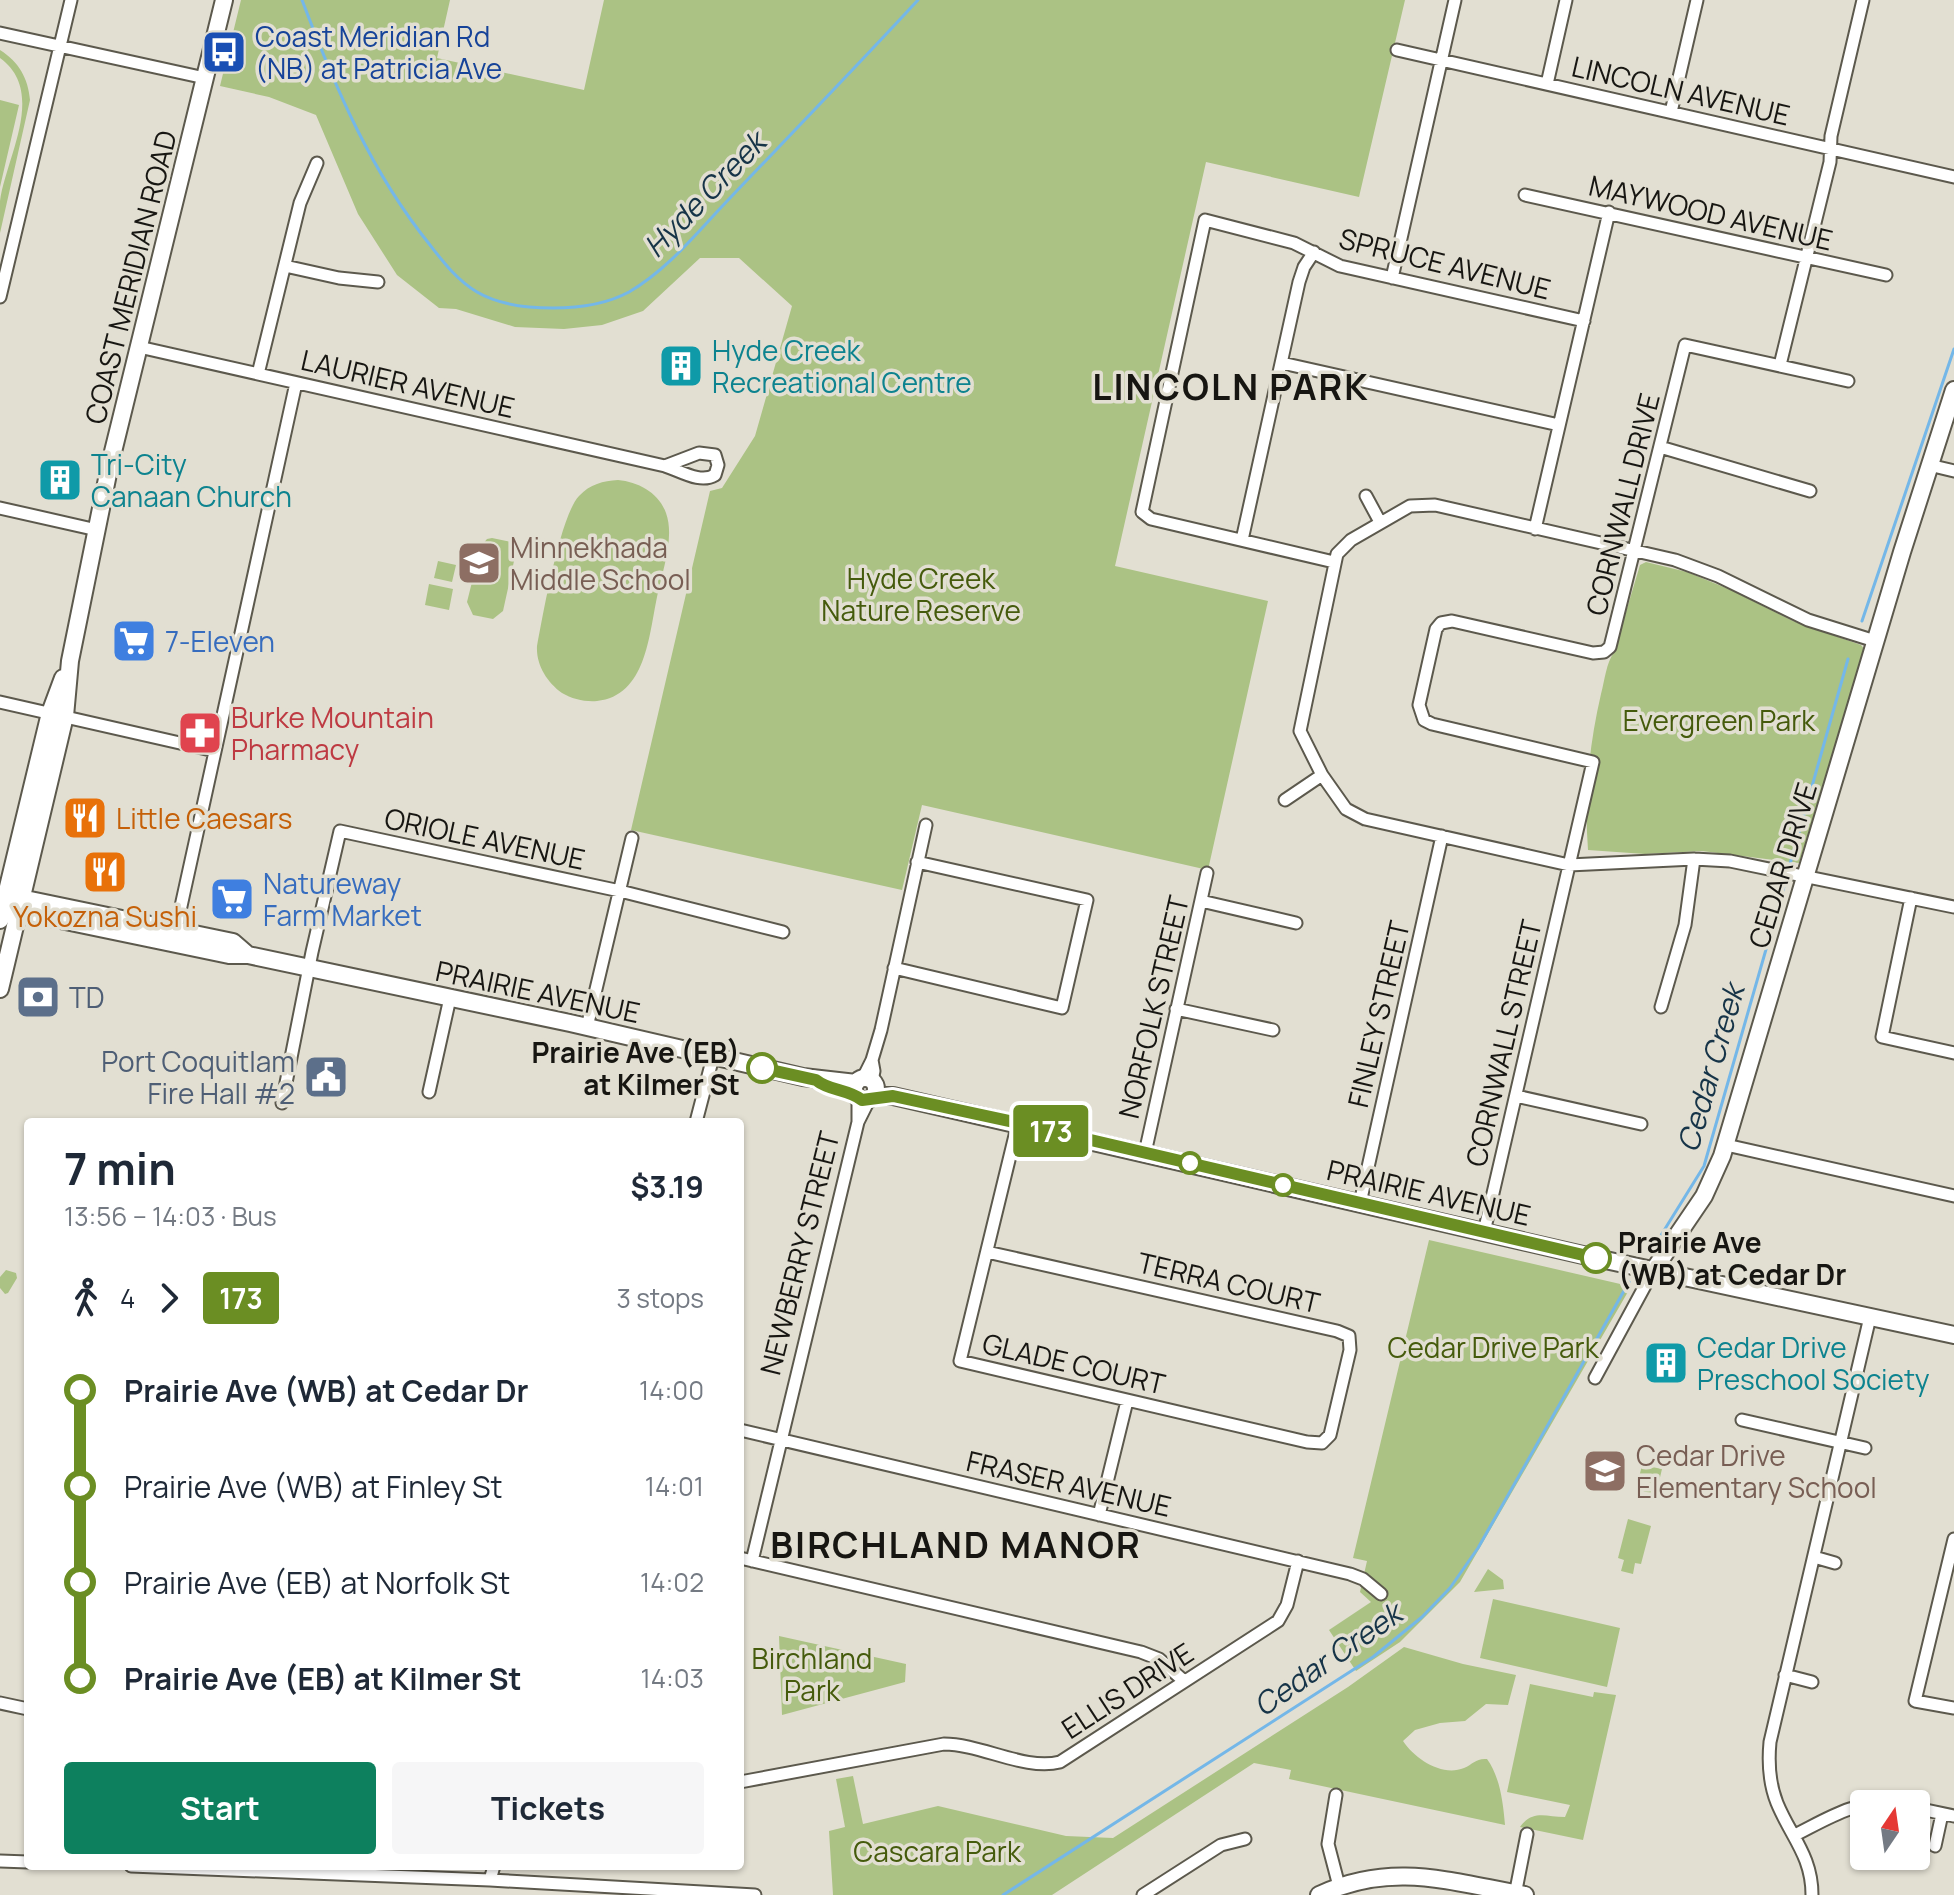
<!DOCTYPE html>
<html lang="en">
<head>
<meta charset="utf-8">
<style>
	:root { --surface:#fff; --page:#f6f6f7; --text:#1f2937; --muted:#747a83; --accent:#0d805e }
	body { margin:0; font-family:Manrope,sans-serif; background:var(--page); color:var(--text); height:100vh; display:flex; flex-direction:column; font-size:30px; white-space:nowrap }
	* { box-sizing:border-box; margin:0 }
	p { font-size:26px; color:var(--muted) }
	.icon { flex:none; width:44px; height:44px; fill:none; stroke:currentColor; stroke-width:2; stroke-linecap:round; stroke-linejoin:round }
	.map { position:relative; flex:1; overflow:hidden }
	.sheet { position:absolute; left:24px; top:1118px; width:720px; height:752px; display:flex; flex-direction:column; background:var(--surface); border-radius:8px; box-shadow:0 2px 6px #0004 }
	.sheet>* { flex:none }
	.badge { padding:0 16px; border-radius:6px; font-size:28px; line-height:52px }
	.needle { width:52px; rotate:13deg }
	.buttons { position:absolute; left:1850px; top:1790px; display:grid; gap:16px }
	.buttons a { display:grid; place-items:center; width:80px; height:80px; border-radius:8px; background:var(--surface); box-shadow:0 2px 6px #0004; font-size:40px }
	.map>.badge { position:absolute; translate:-50% -50%; box-shadow:0 0 0 4px #fff }
	.legs { display:flex; align-items:center; gap:12px; height:88px; padding:0 40px; font-size:26px }
	.legs p { margin-inline-start:auto }
	.head { display:flex; align-items:center; justify-content:space-between; height:136px; padding:0 40px }
	h1 { font-size:44px; font-weight:700; line-height:60px }
	.button { display:flex; gap:16px; margin-top:auto; padding:16px 40px }
	.button a { flex:1; height:92px; border-radius:8px; background:var(--accent); color:#fff; font-size:32px; font-weight:700; line-height:92px; text-align:center }
	.button a+a { background:var(--page); color:var(--text) }
	ul { padding:0 40px; list-style:none }
	li { display:flex; align-items:center; gap:28px; height:96px; font-size:30px }
	li i { display:grid; place-items:center; width:12px; height:100%; margin:0 10px; background:currentColor }
	li i::after { content:''; width:20px; height:20px; margin:-10px; border:6px solid; border-radius:50%; background:var(--surface) }
	li p { margin-inline-start:auto }
	li:first-child i { background:linear-gradient(#0000 50%,currentColor 0) }
	li:last-child i { background:linear-gradient(currentColor 50%,#0000 0) }
	.map>svg:first-child { display:block }
</style>
</head>
<body>
<div class="map">
<svg width="1954" height="1895" viewBox="0 0 1954 1895">
	<rect width="100%" height="100%" fill="#e2dfd2"/>
	<path fill="#abc284" d="M241,0H450L437,58L584,90L604,0H1405L1359,197L1206,162L1115,566L1268,601L1208,870L922,805L902,890L631,830L710,491L722,488L755,436L792,306L739,258H700L643,311L602,325L564,329L515,327L456,309L439,308L397,275L358,214L316,115L269,97L220,86Z
		M0,50C19,62 28,78 30,100L0,233C0,223 0,212 0,201C6,157 47,92 0,58Z
		M0,100L19,105L0,187Z
		M618,480C639,482 659,493 666,513C675,538 662,572 657,597C649,635 646,696 597,701C585,702 572,699 562,693C547,682 536,665 537,646C543,615 560,516 579,496C590,484 603,481 618,480Z
		M492,538L511,542L516,552L503,611L493,619L473,615L467,602L481,546L487,539Z
		M438,561L456,565L452,582L434,578Z
		M1646,562L1687,572L1731,590L1793,621L1861,645L1865,650V659L1799,863L1702,851L1645,854L1588,850C1584,797 1589,746 1601,694C1605,679 1606,664 1614,652L1640,565Z
		M429,584L453,589L449,610L425,605Z
		M1429,1240L1629,1286V1290L1460,1582L1400,1642L1356,1671L1329,1630L1371,1602L1360,1592L1367,1561L1353,1558Z
		M6,1270L16,1273L17,1278L8,1293L5,1294L0,1288V1277Z
		M1642,1465L1662,1469L1656,1494L1636,1490Z
		M1628,1519L1651,1526L1641,1564L1635,1563L1633,1574L1621,1571L1624,1560L1618,1558Z
		M1488,1569L1503,1580L1504,1589L1474,1592Z
		M1493,1599L1620,1628L1607,1687L1480,1658Z
		M779,1636L906,1664L905,1682L782,1715Z
		M1404,1647L1463,1664L1516,1675L1508,1705L1486,1704L1465,1721L1440,1723L1415,1730L1403,1741C1415,1759 1442,1777 1464,1768C1473,1764 1476,1758 1487,1759C1500,1777 1503,1802 1505,1825L1289,1779L1291,1770L1254,1763L1052,1895H833L829,1831L845,1827L836,1779L853,1776L863,1824L938,1806L1066,1836L1113,1838L1348,1687Z
		M1530,1684L1593,1697L1594,1692L1616,1695L1583,1840L1520,1827C1533,1809 1546,1817 1565,1817L1570,1805L1507,1792Z"/>
	<g fill="none" stroke-linecap="round" stroke-linejoin="round">
		<path stroke="#74b7e8" stroke-width="3" d="M302,0C335,87 371,172 430,245C444,263 457,280 477,292C499,305 528,308 553,308C579,308 605,305 629,292C669,269 699,230 730,198C793,132 856,67 918,0
			M1862,621L1954,349
			M1790,864L1848,659
			M1650,1253L1704,1166L1785,883
			M1003,1895L1373,1657L1422,1617L1450,1588L1478,1548L1629,1282"/>
		<g stroke="#5c594d" stroke-width="15">
			<path id="street" d="M0,33L205,78
				M1397,50L1954,177
				M1547,84L1566,0
				M1671,112L1697,0
				M1525,195L1886,275
				M285,266L339,278L378,282
				M1392,278L1455,0
				M0,297L71,0
				M139,347L665,466C681,471 700,484 715,475L718,465L715,455L699,453L665,466
				M1282,363L1559,425
				M1780,365L1830,162L1831,136L1863,0
				M258,374L300,203L317,163
				M1660,447L1810,491
				M1929,465L1954,471
				M1366,496L1380,522
				M0,508L97,530
				M1535,529L1609,212
				M1242,540L1299,282L1304,267L1314,252
				M1334,562L1151,519L1142,512L1205,220L1294,243L1340,266L1584,321
				M1875,641L1808,620L1718,576L1675,560L1435,505L1410,506L1351,540L1337,554L1300,731L1322,775L1346,809L1365,819L1569,865L1694,859L1730,861L1954,907
				M0,702L215,751
				M1285,800L1322,775
				M1911,898L1882,1037L1954,1053
				M1201,901L1296,923
				M176,929L296,383
				M894,968L1062,1008L1087,900L917,862
				M1661,1007L1685,925L1694,859
				M1176,1009L1273,1030
				M587,1027L632,838
				M863,1078L872,1060L881,1030L926,825
				M872,1080L874,1071L872,1060
				M429,1092L450,998
				M1516,1096L1641,1124
				M282,1103L312,952L340,831L620,891L783,932
				M858,1121V1098
				M696,1122L713,1057
				M1726,1145L1954,1196
				M1145,1153L1207,873
				M1360,1203L1442,836
				M1484,1232L1593,762L1432,724L1424,720L1419,705L1436,629L1441,623L1452,621L1593,653L1604,652L1610,647L1685,345L1848,381
				M987,1252L1337,1331L1349,1336L1350,1350L1330,1435L1322,1443L1307,1442L960,1361L1018,1123
				M1595,1378L1653,1271
				M1742,1420L1865,1448
				M740,1430L1350,1574L1363,1579L1381,1594
				M1099,1515L1127,1401
				M1954,1539L1915,1701L1954,1708
				M1814,1557L1835,1563
				M740,1558L1141,1652L1159,1659L1184,1681
				M752,1561L858,1122L869,1100
				M1785,1675L1812,1682
				M0,1703L28,1709
				M740,1782L944,1744C981,1744 1025,1771 1060,1762L1278,1621L1287,1605L1298,1561
				M1336,1795L1328,1844L1339,1886
				M1916,1808L1954,1816
				M1795,1835C1827,1819 1857,1799 1894,1804
				M1935,1846L1942,1814
				M0,1861L28,1862
				M131,1866L490,1880L755,1895
				M490,1880L494,1866
				M1143,1895L1221,1845L1245,1839
				M1515,1895L1527,1834
				M1812,1895C1812,1856 1791,1837 1777,1803C1769,1783 1768,1763 1770,1742L1870,1317"/>
		</g>
		<g stroke="#5c594d" stroke-width="20">
			<path id="secondary" d="M11,896L233,942L248,955
				M0,904L51,918L229,955H248L570,1023L803,1077L856,1083
				M0,920L50,713L63,678
				M0,989L65,716L70,661L110,464L224,0
				M854 1089a11 11 0 1 1 22 0a11 11 0 1 1-22 0Z
				M874,1096H893L1596,1258L1954,1335
				M1653,1271L1704,1196L1722,1156L1902,552L1954,390
				M1319,1895C1393,1861 1450,1882 1525,1895"/>
		</g>
		<use href="#street" stroke="#fff" stroke-width="11"/>
		<use href="#secondary" stroke="#fff" stroke-width="16"/>
	</g>
	<g fill="none" stroke-linecap="round" stroke-linejoin="round">
		<g stroke="#fff" stroke-width="18">
			<path id="line-1" d="M762,1068L816,1080C829,1091 848,1089 862,1100L893,1096L1018,1123L1596,1258"/>
		</g>
		<use href="#line-1" stroke="#6b8e23" stroke-width="12"/>
	</g>
	<defs>
		<g id="bus-square" transform="scale(2.3)"><rect x="-9" y="-9" width="18" height="18" rx="4" fill="#1a4fb4" stroke="#e2dfd2"/><path d="M-5-6H5V4H4V6H2V4H-2V6H-4V4H-5ZM-3.5-4V0h7V-4ZM-3.5 1.2v1.5H-2V1.2ZM2 1.2v1.5H3.5V1.2Z" fill="#fff"/></g>
		<g id="building-square" transform="scale(2.3)"><rect x="-9" y="-9" width="18" height="18" rx="4" fill="#0f9aa8" stroke="#e2dfd2"/><path d="M-4-6H4V6H1V3H-1V6H-4ZM-2.5-4.3h1.7v1.8h-1.7ZM.8-4.3h1.7v1.8H.8ZM-2.5-1h1.7V.8h-1.7ZM.8-1h1.7V.8H.8Z" fill="#fff"/></g>
		<g id="school-square" transform="scale(2.3)"><rect x="-9" y="-9" width="18" height="18" rx="4" fill="#8d6e63" stroke="#e2dfd2"/><path d="M0-5L7-2L0 1L-7-2ZM-4 1L0 2.5L4 1V4Q0 6-4 4Z" fill="#fff"/></g>
		<g id="supermarket-square" transform="scale(2.3)"><rect x="-9" y="-9" width="18" height="18" rx="4" fill="#3f7fe0" stroke="#e2dfd2"/><path d="M-6-5.5h2.5l.6 2H6L4.5 2H-2.5L-4.4-4H-6ZM-1.5 3.2a1.3 1.3 0 1 0 .1 0ZM3 3.2a1.3 1.3 0 1 0 .1 0Z" fill="#fff"/></g>
		<g id="pharmacy-square" transform="scale(2.3)"><rect x="-9" y="-9" width="18" height="18" rx="4" fill="#e0444e" stroke="#e2dfd2"/><path d="M-2-6h4v4h4v4h-4v4h-4v-4h-4v-4h4Z" fill="#fff"/></g>
		<g id="restaurant-square" transform="scale(2.3)"><rect x="-9" y="-9" width="18" height="18" rx="4" fill="#e8710a" stroke="#e2dfd2"/><path d="M-5-6h1v4h1v-4h1v4h1v-4h1v5L-1.5 .5V6h-2V.5L-5-1ZM5-6V6H3V1.5H1.5Q1.5-4 5-6Z" fill="#fff"/></g>
		<g id="bank-square" transform="scale(2.3)"><rect x="-9" y="-9" width="18" height="18" rx="4" fill="#5c6f8a" stroke="#e2dfd2"/><path d="M-6-4H6V4H-6ZM0-2.3a2.3 2.3 0 1 0 0 4.6a2.3 2.3 0 1 0 0-4.6Z" fill="#fff"/></g>
		<g id="civic-square" transform="scale(2.3)"><rect x="-9" y="-9" width="18" height="18" rx="4" fill="#5c6f8a" stroke="#e2dfd2"/><path d="M-.6-6.5H3V-4.5H.6V-3L4-1V1h2V6H-6V1h2V-1L-.6-3ZM-1.2 2.5V6h2.4V2.5Z" fill="#fff"/></g>
	</defs>
	<g fill-rule="evenodd">
		<use href="#bus-square" x="224" y="52"/>
		<use href="#building-square" x="681" y="366"/>
		<use href="#building-square" x="60" y="480"/>
		<use href="#school-square" x="479" y="563"/>
		<use href="#supermarket-square" x="134" y="641"/>
		<use href="#pharmacy-square" x="200" y="733"/>
		<use href="#restaurant-square" x="85" y="818"/>
		<use href="#restaurant-square" x="105" y="872"/>
		<use href="#supermarket-square" x="232" y="899"/>
		<use href="#bank-square" x="38" y="997"/>
		<use href="#civic-square" x="326" y="1077"/>
		<use href="#building-square" x="1666" y="1363"/>
		<use href="#school-square" x="1605" y="1471"/>
	</g>
	<g fill="#fff" stroke="#6b8e23" stroke-width="4">
		<circle cx="762" cy="1068" r="14"/>
		<circle cx="1190" cy="1163" r="10"/>
		<circle cx="1283" cy="1185" r="10"/>
		<circle cx="1596" cy="1258" r="14"/>
	</g>
	<g text-anchor="middle" dominant-baseline="central" stroke-width="7" stroke-linejoin="round" paint-order="stroke">
		<g font-size="28" fill="#164399" stroke="#e2dfd2" text-anchor="start">
			<text x="255" y="36">Coast Meridian Rd<tspan x="255" dy="32">(NB) at Patricia Ave</tspan></text>
		</g>
		<g font-size="28" fill="#171612" stroke="#e2dfd2">
			<text transform="translate(1681 90) rotate(13)">LINCOLN AVENUE</text>
			<text transform="translate(1711 212) rotate(13)">MAYWOOD AVENUE</text>
			<text transform="translate(1445 263) rotate(14)">SPRUCE AVENUE</text>
			<text transform="translate(130 277) rotate(-76)">COAST MERIDIAN ROAD</text>
			<text transform="translate(408 383) rotate(13)">LAURIER AVENUE</text>
			<text transform="translate(1622 504) rotate(-76)">CORNWALL DRIVE</text>
			<text transform="translate(485 838) rotate(12)">ORIOLE AVENUE</text>
			<text transform="translate(1782 865) rotate(-73)">CEDAR DRIVE</text>
			<text transform="translate(538 991) rotate(12)">PRAIRIE AVENUE</text>
			<text transform="translate(1153 1007) rotate(-77)">NORFOLK STREET</text>
			<text transform="translate(1378 1014) rotate(-77)">FINLEY STREET</text>
			<text transform="translate(1503 1043) rotate(-77)">CORNWALL STREET</text>
			<text transform="translate(1429 1192) rotate(13)">PRAIRIE AVENUE</text>
			<text transform="translate(799 1253) rotate(-76)">NEWBERRY STREET</text>
			<text transform="translate(1229 1282) rotate(13)">TERRA COURT</text>
			<text transform="translate(1074 1363) rotate(13)">GLADE COURT</text>
			<text transform="translate(1069 1483) rotate(13)">FRASER AVENUE</text>
			<text transform="translate(1127 1690) rotate(-33)">ELLIS DRIVE</text>
		</g>
		<g font-size="28" fill="#0d838f" stroke="#e2dfd2" text-anchor="start">
			<text x="712" y="350">Hyde Creek<tspan x="712" dy="32">Recreational Centre</tspan></text>
			<text x="91" y="464">Tri-City<tspan x="91" dy="32">Canaan Church</tspan></text>
			<text x="1697" y="1347">Cedar Drive<tspan x="1697" dy="32">Preschool Society</tspan></text>
		</g>
		<g font-size="28" fill="#785e54" stroke="#e2dfd2" text-anchor="start">
			<text x="510" y="547">Minnekhada<tspan x="510" dy="32">Middle School</tspan></text>
			<text x="1636" y="1455">Cedar Drive<tspan x="1636" dy="32">Elementary School</tspan></text>
		</g>
		<g font-size="28" fill="#455b0c" stroke="#e2dfd2">
			<text x="921" y="578">Hyde Creek<tspan x="921" dy="32">Nature Reserve</tspan></text>
			<text x="1719" y="720">Evergreen Park</text>
			<text x="1493" y="1347">Cedar Drive Park</text>
			<text x="812" y="1658">Birchland<tspan x="812" dy="32">Park</tspan></text>
			<text x="937" y="1851">Cascara Park</text>
		</g>
		<g font-size="28" fill="#366cbe" stroke="#e2dfd2" text-anchor="start">
			<text x="165" y="641">7-Eleven</text>
			<text x="263" y="883">Natureway<tspan x="263" dy="32">Farm Market</tspan></text>
		</g>
		<g font-size="28" fill="#be3a42" stroke="#e2dfd2" text-anchor="start">
			<text x="231" y="717">Burke Mountain<tspan x="231" dy="32">Pharmacy</tspan></text>
		</g>
		<g font-size="28" fill="#c56008" stroke="#e2dfd2" text-anchor="start">
			<text x="116" y="818">Little Caesars</text>
			<text x="105" y="916" text-anchor="middle">Yokozna Sushi</text>
		</g>
		<g font-size="28" fill="#4e5e75" stroke="#e2dfd2" text-anchor="start">
			<text x="69" y="997">TD</text>
			<text x="295" y="1061" text-anchor="end">Port Coquitlam<tspan x="295" dy="32">Fire Hall #2</tspan></text>
		</g>
		<g font-size="28" font-weight="bold" fill="#171612" stroke="#e2dfd2" text-anchor="end">
			<text x="740" y="1052">Prairie Ave (EB)<tspan x="740" dy="32">at Kilmer St</tspan></text>
			<text x="1618" y="1242" text-anchor="start">Prairie Ave<tspan x="1618" dy="32">(WB) at Cedar Dr</tspan></text>
		</g>
		<g font-size="30" font-style="italic" fill="#163448" stroke="#e2dfd2">
			<text transform="translate(704 194) rotate(-46)">Hyde Creek</text>
			<text transform="translate(1710 1068) rotate(-74)">Cedar Creek</text>
			<text transform="translate(1327 1659) rotate(-35)">Cedar Creek</text>
		</g>
		<g font-size="36" font-weight="bold" letter-spacing="2" fill="#171612" stroke="#e2dfd2">
			<text x="1231" y="386">LINCOLN PARK</text>
			<text x="956" y="1544">BIRCHLAND MANOR</text>
		</g>
	</g>
</svg>
<div class="buttons">
<a><svg class="needle" viewBox="-14 -14 28 28"><path d="M0-13l5 13h-10z" fill="#e53935"/><path d="M0 13l5-13h-10z" fill="#747a83"/></svg></a>
</div>
<b class="badge" style="left:1051px;top:1131px;background:#6b8e23;color:#fff">173</b>
<section class="sheet">
<div class="head"><div><h1>7 min</h1><p>13:56 – 14:03 · Bus</p></div><b>$3.19</b></div>
<div class="legs"><svg class="icon" aria-label="walk" viewBox="0 0 24 24"><circle cx="13" cy="4" r="2"/><path d="M13 8l-2 6 4 7M11 14l-3 7M7 12l3-4h3l4 4"/></svg>4<svg class="icon" aria-label="forward" viewBox="0 0 24 24"><path d="M9 5l7 7-7 7"/></svg><b class="badge" style="background:#6b8e23;color:#fff">173</b><p>3 stops</p></div>
<ul>
<li><i style="color:#6b8e23"></i><b>Prairie Ave (WB) at Cedar Dr</b><p>14:00</p></li>
<li><i style="color:#6b8e23"></i><span>Prairie Ave (WB) at Finley St</span><p>14:01</p></li>
<li><i style="color:#6b8e23"></i><span>Prairie Ave (EB) at Norfolk St</span><p>14:02</p></li>
<li><i style="color:#6b8e23"></i><b>Prairie Ave (EB) at Kilmer St</b><p>14:03</p></li>
</ul>
<div class="button"><a>Start</a><a>Tickets</a></div>
</section>
</div>
</body>
</html>
